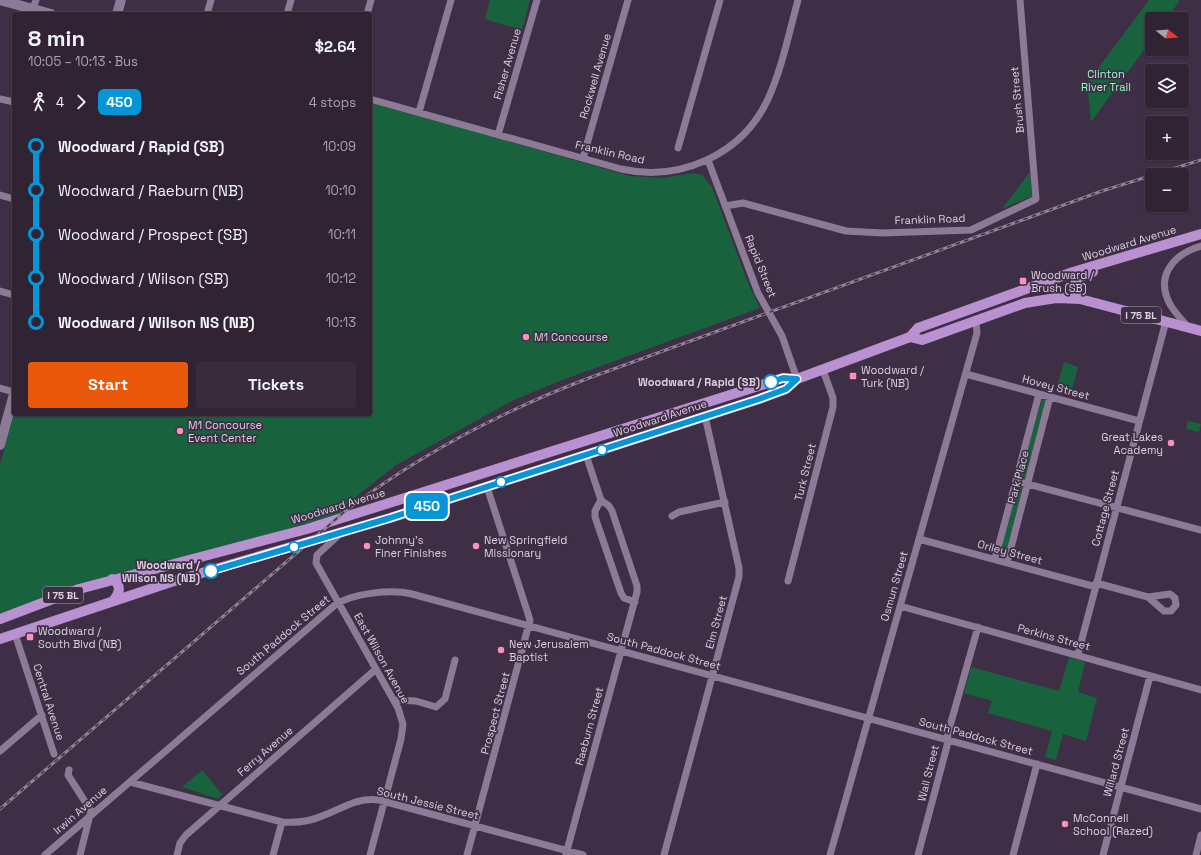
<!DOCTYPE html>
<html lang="en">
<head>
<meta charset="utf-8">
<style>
	:root { --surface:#2f2334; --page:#372b3c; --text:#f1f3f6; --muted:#a7a4ac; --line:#4a404f; --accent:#ea580c }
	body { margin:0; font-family:"Space Grotesk",sans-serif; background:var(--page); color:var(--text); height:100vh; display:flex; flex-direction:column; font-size:15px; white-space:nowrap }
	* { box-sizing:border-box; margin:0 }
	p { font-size:13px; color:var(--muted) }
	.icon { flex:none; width:22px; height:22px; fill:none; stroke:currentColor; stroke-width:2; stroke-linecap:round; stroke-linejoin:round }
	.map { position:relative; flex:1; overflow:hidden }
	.sheet { position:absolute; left:12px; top:12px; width:360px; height:404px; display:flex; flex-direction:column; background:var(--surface); border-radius:4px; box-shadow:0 1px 3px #0004,0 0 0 1px var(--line) }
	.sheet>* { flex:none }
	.badge { padding:0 8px; border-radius:6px; font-size:14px; line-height:26px }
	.needle { width:26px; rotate:107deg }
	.buttons { position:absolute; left:1145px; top:12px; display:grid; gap:8px }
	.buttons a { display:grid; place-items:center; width:44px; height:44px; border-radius:4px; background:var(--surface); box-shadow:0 1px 3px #0004,0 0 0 1px var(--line); font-size:20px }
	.map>.badge { position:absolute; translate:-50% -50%; box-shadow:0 0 0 2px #fff }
	.legs { display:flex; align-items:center; gap:6px; height:44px; padding:0 16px; font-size:13px }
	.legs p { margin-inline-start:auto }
	.headline { display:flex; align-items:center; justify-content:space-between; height:68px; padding:0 16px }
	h1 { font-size:22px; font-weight:800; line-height:30px }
	.cta { display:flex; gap:8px; margin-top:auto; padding:8px 16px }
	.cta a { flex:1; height:46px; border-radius:4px; background:var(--accent); color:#fff; font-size:16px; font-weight:800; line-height:46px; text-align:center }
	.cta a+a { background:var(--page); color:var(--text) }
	ul { padding:0 16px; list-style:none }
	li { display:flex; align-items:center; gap:14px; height:44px; font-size:15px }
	li i { display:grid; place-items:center; width:6px; height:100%; margin:0 5px; background:currentColor }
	li i::after { content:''; width:10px; height:10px; margin:-5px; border:3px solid; border-radius:50%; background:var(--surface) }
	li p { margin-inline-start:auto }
	li:first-child i { background:linear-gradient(#0000 50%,currentColor 0) }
	li:last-child i { background:linear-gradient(currentColor 50%,#0000 0) }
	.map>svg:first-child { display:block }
</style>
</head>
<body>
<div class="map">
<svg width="1201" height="855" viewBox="0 0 1201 855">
	<rect width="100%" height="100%" fill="#3f2f46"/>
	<path fill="#18623e" d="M490,0H530L522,30L485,19Z
		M1149,0H1180L1167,19H1152V39L1091,122L1087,83Z
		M370,102L630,176L663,178L692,173L702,175L712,187L750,288L760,308L557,382L514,400L396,465L358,495L338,514L0,614V464L14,413L370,414Z
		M1030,172L1032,196L1002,209Z
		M1064,362L1078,367L1071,394L1056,390Z
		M1042,399L1046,400L1026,477L1023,479L1020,476Z
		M1188,421L1201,424L1199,432L1186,429Z
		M1021,486L1023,488L1006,557L1002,558L999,556L1018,487Z
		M1069,657L1085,662L1078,692L1097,698L1086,741L1063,734L1056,760L1045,757L1052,731L988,713L992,701L964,693L971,667L1059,691Z
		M202,770L222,794L218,799L182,787Z"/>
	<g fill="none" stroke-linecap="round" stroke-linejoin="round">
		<path stroke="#8d7a96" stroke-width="7" d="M33,9L36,0
			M207,14L211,0
			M287,14L291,0
			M367,14L371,0
			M0,99L14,102
			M370,99L621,169C680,182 742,155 768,99C782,68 789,33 798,0
			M419,112L451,0
			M498,135L537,0
			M678,148L720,0
			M583,158L628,0
			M708,160L758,293L782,336L797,379
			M0,195L14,199
			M725,206L743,203L846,231L882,233L971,230L1036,199L1020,0
			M0,291L14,295
			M1189,328C1183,321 1176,314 1171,306C1154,277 1173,254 1201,246
			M966,374L1139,421
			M0,388L14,392
			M1016,481L1201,530
			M601,500L595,511V517L621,593L624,598L635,602
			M672,516L679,512L725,502
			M341,533L317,555L316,563L398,708L403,724L401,739L370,855
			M919,539L1096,587
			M995,559L1039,394
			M1007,563L1050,397
			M788,581L833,407V398L823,370
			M1096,583L1148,597L1164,611H1171L1176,605L1175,598L1170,594L1148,597
			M900,606L1201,690
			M15,634L54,754
			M1078,654L1166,321
			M394,700L416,701L436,707L445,699L455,660
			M0,751L42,715
			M69,770L68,775L91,811L80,855
			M130,782L282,822C296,823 309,822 322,816C342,809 356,797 379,800L583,855
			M566,854L637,592V586L612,511L609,506L601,500L586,455
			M45,855L335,605C353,593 392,589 412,594L1201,809
			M177,855L180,843L186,835L376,669
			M273,855L282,822
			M467,855L530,620L487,487
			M664,855L739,577V568L705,416
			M830,855L977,333L976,322
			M918,855L947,746L948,733L978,627
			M1013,855L1037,764
			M1103,855L1150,676
			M1196,855L1201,835"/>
		<path stroke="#8d7a96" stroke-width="10" d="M0,0L51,14
			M117,14L121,0
			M0,445L14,394"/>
		<path stroke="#b990d0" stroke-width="10" d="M1080,299L1074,288L1076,281L1080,277L1093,272
			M910,337L922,340L1025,303L1056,298L1080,299L1201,331
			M112,579C122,585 120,593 113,601
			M0,619L79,589L307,529L771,382L783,378L797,379L910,337L918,328L1073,272L1201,234
			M0,639L171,582L390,518L759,399L786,389L797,379"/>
		<g stroke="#908396" stroke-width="3">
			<path id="rail" d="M0,809L343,513C418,455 500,412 589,378L1102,191L1201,160"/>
		</g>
		<use href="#rail" stroke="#3f2f46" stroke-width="1.5" stroke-dasharray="4.5" stroke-linecap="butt"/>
	</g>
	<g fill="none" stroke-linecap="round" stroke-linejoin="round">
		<g stroke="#fff" stroke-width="9">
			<path id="line-1" d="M211,571L390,518L759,399L786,389L797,379L783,378L771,382"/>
		</g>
		<use href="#line-1" stroke="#0696d7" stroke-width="6"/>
	</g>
	<g fill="#fd8ec1" stroke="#3f2f46" stroke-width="1.5">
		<rect x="1019" y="277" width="8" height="8" rx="2"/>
		<circle cx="526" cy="337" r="4"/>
		<rect x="849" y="372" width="8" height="8" rx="2"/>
		<circle cx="180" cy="431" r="4"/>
		<circle cx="1171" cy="443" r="4"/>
		<circle cx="367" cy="546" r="4"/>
		<circle cx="476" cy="546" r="4"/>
		<rect x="26" y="633" width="8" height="8" rx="2"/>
		<circle cx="501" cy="650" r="4"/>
		<circle cx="1065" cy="824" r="4"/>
	</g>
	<g fill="#fff" stroke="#0696d7" stroke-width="2">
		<circle cx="771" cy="382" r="7"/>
		<circle cx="602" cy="450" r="5"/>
		<circle cx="501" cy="482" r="5"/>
		<circle cx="294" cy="547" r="5"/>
		<circle cx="211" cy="571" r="7"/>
	</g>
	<g text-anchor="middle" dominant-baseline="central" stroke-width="3.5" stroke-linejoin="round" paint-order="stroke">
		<g fill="#3f2f46" stroke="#aca0b1" stroke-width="1">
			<rect x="1121" y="307" width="40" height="16" rx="3"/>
			<rect x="43" y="587" width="40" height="16" rx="3"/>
		</g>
		<g font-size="10" font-weight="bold" fill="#dad0df">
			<text x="1141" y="315">I 75 BL</text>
			<text x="63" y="595">I 75 BL</text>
		</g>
		<g font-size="11" fill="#dad0df" stroke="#3f2f46">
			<text transform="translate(507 64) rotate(-74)">Fisher Avenue</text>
			<text transform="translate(595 76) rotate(-74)">Rockwell Avenue</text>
			<text transform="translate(1017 100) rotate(-95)">Brush Street</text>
			<text transform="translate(610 152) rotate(13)">Franklin Road</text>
			<text transform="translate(930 219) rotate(-2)">Franklin Road</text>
			<text transform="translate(1129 243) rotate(-17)">Woodward Avenue</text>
			<text transform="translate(761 266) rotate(68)">Rapid Street</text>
			<text transform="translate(1056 387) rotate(15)">Hovey Street</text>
			<text transform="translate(660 418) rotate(-18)">Woodward Avenue</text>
			<text transform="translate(805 472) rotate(-76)">Turk Street</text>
			<text transform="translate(1018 477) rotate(-75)">Park Place</text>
			<text transform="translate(338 506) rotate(-17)">Woodward Avenue</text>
			<text transform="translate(1105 508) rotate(-75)">Cottage Street</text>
			<text transform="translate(1010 552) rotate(15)">Oriley Street</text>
			<text transform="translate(894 586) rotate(-74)">Osmun Street</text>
			<text transform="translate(716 622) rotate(-75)">Elm Street</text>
			<text transform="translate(283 635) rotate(-40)">South Paddock Street</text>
			<text transform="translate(1054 637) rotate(15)">Perkins Street</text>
			<text transform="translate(664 651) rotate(15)">South Paddock Street</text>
			<text transform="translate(382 658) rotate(61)">East Wilson Avenue</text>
			<text transform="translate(49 702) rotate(72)">Central Avenue</text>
			<text transform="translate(495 713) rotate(-75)">Prospect Street</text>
			<text transform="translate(589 726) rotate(-75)">Raeburn Street</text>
			<text transform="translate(976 736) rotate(15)">South Paddock Street</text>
			<text transform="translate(265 751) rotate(-41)">Ferry Avenue</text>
			<text transform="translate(1116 762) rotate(-75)">Willard Street</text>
			<text transform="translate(928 773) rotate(-76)">Wall Street</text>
			<text transform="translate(428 803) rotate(14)">South Jessie Street</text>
			<text transform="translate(80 810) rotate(-41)">Irwin Avenue</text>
		</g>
		<g font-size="11" fill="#94fcbf" stroke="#3f2f46">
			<text x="1106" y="74">Clinton<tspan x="1106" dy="13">River Trail</tspan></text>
		</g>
		<g font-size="11" fill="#dad0df" stroke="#3f2f46" text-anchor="start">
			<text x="1031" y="275">Woodward /<tspan x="1031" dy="13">Brush (SB)</tspan></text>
			<text x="534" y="337">M1 Concourse</text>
			<text x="861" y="370">Woodward /<tspan x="861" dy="13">Turk (NB)</tspan></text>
			<text x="188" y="425">M1 Concourse<tspan x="188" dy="13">Event Center</tspan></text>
			<text x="1163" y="437" text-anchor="end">Great Lakes<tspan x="1163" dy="13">Academy</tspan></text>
			<text x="375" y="540">Johnny's<tspan x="375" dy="13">Finer Finishes</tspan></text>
			<text x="484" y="540">New Springfield<tspan x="484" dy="13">Missionary</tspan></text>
			<text x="38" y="631">Woodward /<tspan x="38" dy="13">South Blvd (NB)</tspan></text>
			<text x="509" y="644">New Jerusalem<tspan x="509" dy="13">Baptist</tspan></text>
			<text x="1073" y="818">McConnell<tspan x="1073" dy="13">School (Razed)</tspan></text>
		</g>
		<g font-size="11" font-weight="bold" fill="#dad0df" stroke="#3f2f46" text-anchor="end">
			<text x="760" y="382">Woodward / Rapid (SB)</text>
			<text x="200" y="565">Woodward /<tspan x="200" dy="13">Wilson NS (NB)</tspan></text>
		</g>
	</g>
</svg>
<div class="buttons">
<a><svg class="needle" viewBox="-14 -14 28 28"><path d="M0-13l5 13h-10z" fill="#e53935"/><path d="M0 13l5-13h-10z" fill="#a7a4ac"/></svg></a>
<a><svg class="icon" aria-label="layers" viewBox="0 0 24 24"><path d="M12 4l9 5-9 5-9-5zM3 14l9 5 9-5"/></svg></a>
<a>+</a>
<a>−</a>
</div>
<b class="badge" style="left:427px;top:506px;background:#0696d7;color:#fff">450</b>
<section class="sheet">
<div class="headline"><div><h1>8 min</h1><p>10:05 – 10:13 · Bus</p></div><b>$2.64</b></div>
<div class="legs"><svg class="icon" aria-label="walk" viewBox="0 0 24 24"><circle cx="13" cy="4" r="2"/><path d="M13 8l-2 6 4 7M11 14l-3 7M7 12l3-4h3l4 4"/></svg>4<svg class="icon" aria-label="forward" viewBox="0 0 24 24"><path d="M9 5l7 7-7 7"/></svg><b class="badge" style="background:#0696d7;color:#fff">450</b><p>4 stops</p></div>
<ul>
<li><i style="color:#0696d7"></i><b>Woodward / Rapid (SB)</b><p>10:09</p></li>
<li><i style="color:#0696d7"></i><span>Woodward / Raeburn (NB)</span><p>10:10</p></li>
<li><i style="color:#0696d7"></i><span>Woodward / Prospect (SB)</span><p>10:11</p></li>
<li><i style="color:#0696d7"></i><span>Woodward / Wilson (SB)</span><p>10:12</p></li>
<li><i style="color:#0696d7"></i><b>Woodward / Wilson NS (NB)</b><p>10:13</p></li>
</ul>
<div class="cta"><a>Start</a><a>Tickets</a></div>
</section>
</div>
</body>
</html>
